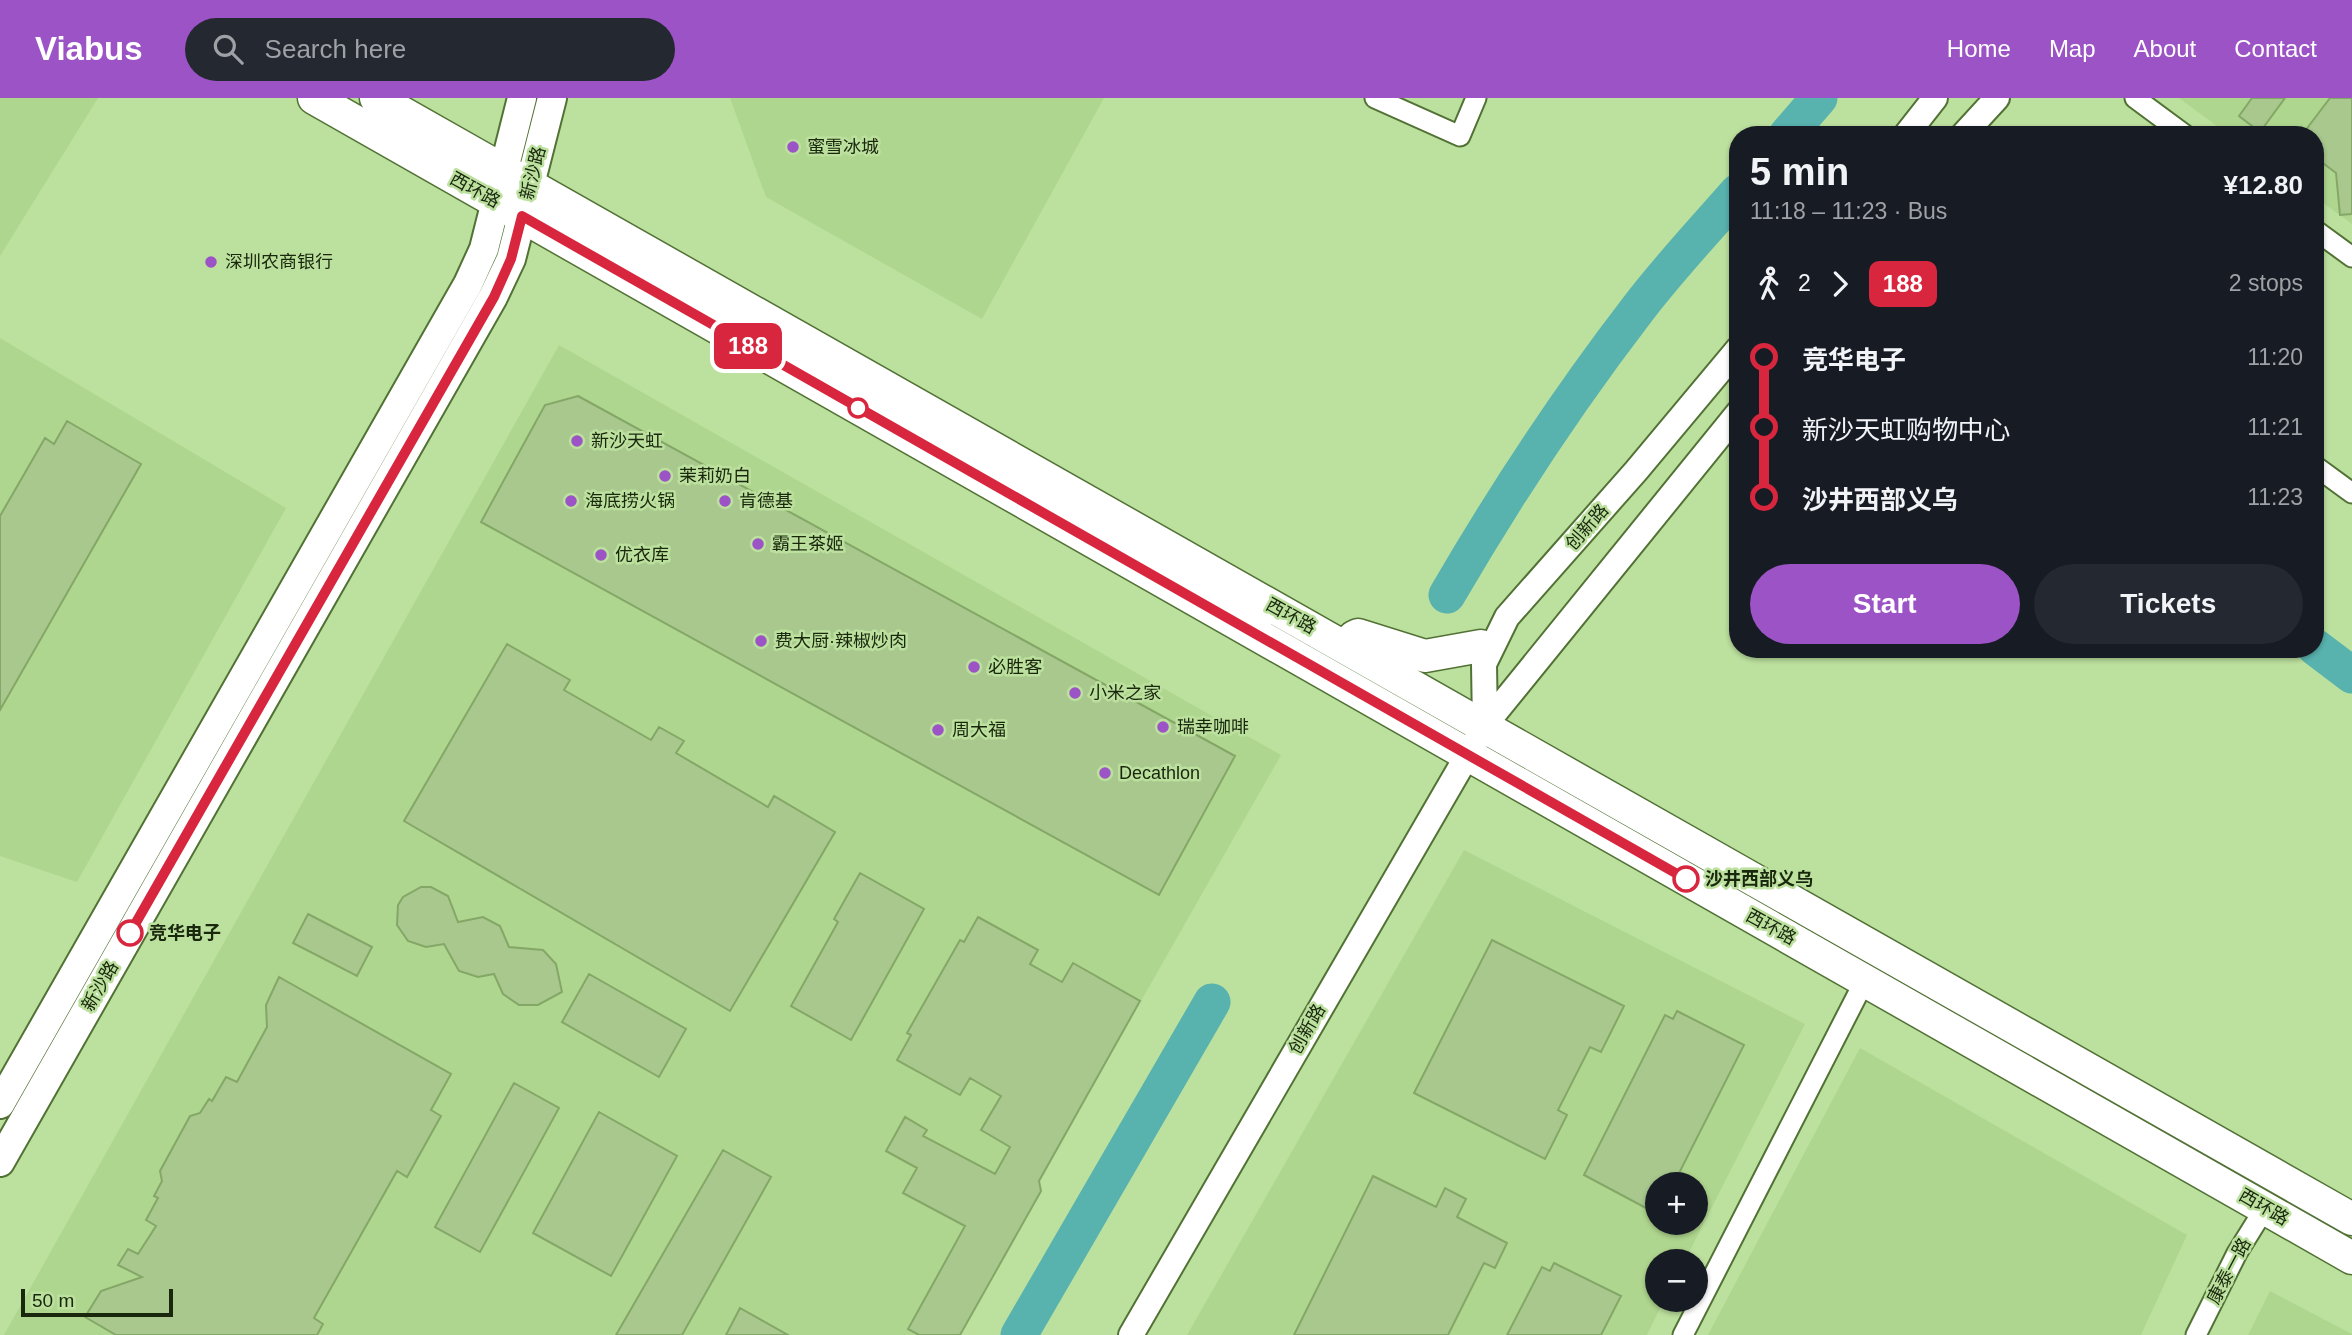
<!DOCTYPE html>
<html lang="en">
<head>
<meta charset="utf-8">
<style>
	:root { --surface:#171b24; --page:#242831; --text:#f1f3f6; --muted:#9ea1a6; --accent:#9c53c5 }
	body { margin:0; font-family:Helvetica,"Noto Sans SC",sans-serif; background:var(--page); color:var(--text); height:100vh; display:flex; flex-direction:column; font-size:26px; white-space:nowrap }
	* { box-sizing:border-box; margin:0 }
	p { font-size:23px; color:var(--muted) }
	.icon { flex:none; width:38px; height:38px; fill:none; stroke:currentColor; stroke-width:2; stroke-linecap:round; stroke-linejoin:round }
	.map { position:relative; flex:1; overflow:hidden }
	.details { position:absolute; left:1729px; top:28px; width:595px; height:532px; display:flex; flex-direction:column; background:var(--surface); border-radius:28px; box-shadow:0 2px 5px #0004 }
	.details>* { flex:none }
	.badge { padding:0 14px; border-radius:10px; font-size:24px; line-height:46px }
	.controls { position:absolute; left:1645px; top:1074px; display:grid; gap:14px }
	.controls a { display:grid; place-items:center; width:63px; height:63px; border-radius:50%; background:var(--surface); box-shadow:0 2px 5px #0004; font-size:35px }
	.scale { position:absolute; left:21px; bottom:18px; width:152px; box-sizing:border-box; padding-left:7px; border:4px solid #19270d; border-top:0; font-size:19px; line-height:24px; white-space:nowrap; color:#19270d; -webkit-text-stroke:5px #bce09e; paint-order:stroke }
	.map>.badge { position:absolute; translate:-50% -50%; box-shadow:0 0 0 4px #fff }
	.legs { display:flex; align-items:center; gap:10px; height:77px; padding:0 21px; font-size:23px }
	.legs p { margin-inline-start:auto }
	.overview { display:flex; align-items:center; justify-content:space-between; height:119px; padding:0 21px }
	h1 { font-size:38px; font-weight:600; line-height:52px }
	.cta { display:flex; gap:14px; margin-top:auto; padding:14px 21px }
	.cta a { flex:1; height:80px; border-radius:42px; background:var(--accent); color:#fff; font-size:28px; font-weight:600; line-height:80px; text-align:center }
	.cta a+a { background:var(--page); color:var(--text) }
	ul { padding:0 21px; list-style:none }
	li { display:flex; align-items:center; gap:24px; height:70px; font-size:26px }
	li i { display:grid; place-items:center; width:10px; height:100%; margin:0 9px; background:currentColor }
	li i::after { content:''; width:18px; height:18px; margin:-9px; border:5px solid; border-radius:50%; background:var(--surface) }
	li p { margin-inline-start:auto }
	li:first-child i { background:linear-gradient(#0000 50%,currentColor 0) }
	li:last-child i { background:linear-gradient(currentColor 50%,#0000 0) }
	header { display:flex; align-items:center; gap:42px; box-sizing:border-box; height:98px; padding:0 35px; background:var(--accent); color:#fff }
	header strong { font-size:33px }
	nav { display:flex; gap:38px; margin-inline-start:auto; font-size:24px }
	.search { width:490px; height:63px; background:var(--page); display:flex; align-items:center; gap:18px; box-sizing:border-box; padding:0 24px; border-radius:38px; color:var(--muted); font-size:26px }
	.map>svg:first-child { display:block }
</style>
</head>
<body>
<header>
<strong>Viabus</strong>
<div class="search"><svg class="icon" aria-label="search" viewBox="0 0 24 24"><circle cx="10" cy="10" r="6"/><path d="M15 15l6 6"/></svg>Search here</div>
<nav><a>Home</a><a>Map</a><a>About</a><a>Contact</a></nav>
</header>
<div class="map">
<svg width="2352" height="1237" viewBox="0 0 2352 1237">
	<rect width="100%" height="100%" fill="#bce09e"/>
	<path fill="#afd68e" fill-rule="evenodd" d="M0,0H98L0,158Z
		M730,0H1104L982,221L766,99Z
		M2179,0H2352V126L2315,99V37H2229Z
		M0,240L286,410L77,784L0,758Z
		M559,247L1281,657L951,1237H4Z
		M1464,752L1805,926L1684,1164H1657V1202H1664L1647,1237H1187ZM1657,1087H1696V1125H1657Z
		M1860,950L2187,1137L2141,1237H1708Z
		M2270,1193L2352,1236V1237H2248Z"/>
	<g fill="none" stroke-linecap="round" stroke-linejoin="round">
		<path stroke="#58b2ae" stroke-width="37" d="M1787,37L1819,0
			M1447,497C1504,399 1567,303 1637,212C1668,171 1704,133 1738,94
			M2315,549L2352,577
			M1019,1237L1212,904"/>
	</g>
	<path fill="#a8c88e" stroke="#84a767" stroke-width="2" d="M2252,0H2285L2260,34L2239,18Z
		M2330,0H2352V116L2340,117L2336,75L2315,59V37H2302Z
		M578,298L1235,658L1159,797L481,424L545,307Z
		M67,323L141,366L0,612V418L45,340L54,346Z
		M507,546L570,582L564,592L651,642L659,629L684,643L676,655L768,709L774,698L835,734L730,913L404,723Z
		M860,775L924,811L851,942L791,908L838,824L834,821Z
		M421,789H431L448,798L458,824L483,819L500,828L509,849L543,852L556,866L562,894L538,907H519L503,896L494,876L478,879L459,873L444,846L426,849L408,843L397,827L398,807L403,799Z
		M308,816L372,849L357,878L293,845Z
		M978,819L1038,852L1030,866L1062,884L1073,865L1140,903L1039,1083L1041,1093L960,1237H919L908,1231L965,1128L903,1095L917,1070L886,1053L905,1019L927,1032L923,1038L995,1076L1010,1049L981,1032L1001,998L970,980L960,997L897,962L911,937L907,935L960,842L964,844Z
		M1492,842L1624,908L1601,954L1590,949L1558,1012L1567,1017L1545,1061L1414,995Z
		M589,876L686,931L659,979L562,924Z
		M279,879L451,976L431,1012L441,1018L407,1079L397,1073L314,1220L323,1226L317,1237H116L85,1219L101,1193L142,1179L118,1167L128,1151L138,1156L156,1128L146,1122L158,1100L154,1098L162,1083L160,1073L190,1018L200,1015L209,1001L212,1003L226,979L237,984L267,929L266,907Z
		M1677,913L1744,947L1673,1087H1657V1101L1651,1099L1646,1110L1584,1077L1665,917L1673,921Z
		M514,985L559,1010L480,1154L435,1129Z
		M599,1014L677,1058L611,1178L533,1135Z
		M723,1052L771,1079L682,1237H616Z
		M1373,1078L1436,1109L1445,1090L1466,1101L1457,1119L1507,1145L1495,1170L1484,1165L1448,1237H1294Z
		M1554,1165L1621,1198L1601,1237H1507L1542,1169L1550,1173Z
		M740,1210L788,1237H726Z"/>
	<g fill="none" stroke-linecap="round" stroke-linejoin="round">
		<g stroke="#527235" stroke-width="23">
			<path id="minor" d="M1375,0L1460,38L1476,0
				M2135,0L2185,37
				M2315,132L2352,159
				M2315,368L2352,395
				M1683,1237L1865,882
				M2196,1237L2237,1155L2265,1110"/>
		</g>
		<g stroke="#527235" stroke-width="28">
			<path id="tertiary" d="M1906,37L1935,0
				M1963,37L1997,0
				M1485,627L1484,566L1507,519L1636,373L1738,251
				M1131,1237L1485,627L1738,315"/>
		</g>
		<g stroke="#527235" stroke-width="32">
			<path id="secondary" d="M0,1006L468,186L484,151L522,0
				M0,1064L493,199L511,161L552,0"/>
		</g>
		<g stroke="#527235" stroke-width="35">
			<path id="primary" d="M314,0L2352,1160
				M376,0L2352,1121
				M1354,539L1358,537L1425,558L1481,548"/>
		</g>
		<use href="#minor" stroke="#fff" stroke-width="19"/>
		<use href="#tertiary" stroke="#fff" stroke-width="24"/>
		<use href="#secondary" stroke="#fff" stroke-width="28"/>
		<use href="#primary" stroke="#fff" stroke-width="32"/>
	</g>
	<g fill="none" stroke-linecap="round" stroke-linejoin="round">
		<g stroke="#fff" stroke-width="16">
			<path id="line-1" d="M130,835L494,199L511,161L522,118L1686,781"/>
		</g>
		<use href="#line-1" stroke="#d7263d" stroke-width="10"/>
	</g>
	<g fill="#9c53c5" stroke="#bce09e" stroke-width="2.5">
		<circle cx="793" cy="49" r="7"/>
		<circle cx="211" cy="164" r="7"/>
		<circle cx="577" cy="343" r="7"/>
		<circle cx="665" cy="378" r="7"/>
		<circle cx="571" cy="403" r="7"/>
		<circle cx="725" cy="403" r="7"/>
		<circle cx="758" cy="446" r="7"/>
		<circle cx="601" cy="457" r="7"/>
		<circle cx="761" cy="543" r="7"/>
		<circle cx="974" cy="569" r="7"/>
		<circle cx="1075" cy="595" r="7"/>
		<circle cx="1163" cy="629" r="7"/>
		<circle cx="938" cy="632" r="7"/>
		<circle cx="1105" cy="675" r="7"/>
	</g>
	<g fill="#fff" stroke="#d7263d" stroke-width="3.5">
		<circle cx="858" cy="310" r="9"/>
		<circle cx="1686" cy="781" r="12"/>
		<circle cx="130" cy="835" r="12"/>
	</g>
	<g text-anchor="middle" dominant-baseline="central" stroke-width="5" stroke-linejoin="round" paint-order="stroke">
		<g font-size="18" fill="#19270d" stroke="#bce09e" text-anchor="start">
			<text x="807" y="49">蜜雪冰城</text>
			<text x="225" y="164">深圳农商银行</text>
			<text x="591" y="343">新沙天虹</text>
			<text x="679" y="378">茉莉奶白</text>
			<text x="585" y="403">海底捞火锅</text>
			<text x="739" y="403">肯德基</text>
			<text x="772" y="446">霸王茶姬</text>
			<text x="615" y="457">优衣库</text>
			<text x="775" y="543">费大厨·辣椒炒肉</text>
			<text x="988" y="569">必胜客</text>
			<text x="1089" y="595">小米之家</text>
			<text x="1177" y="629">瑞幸咖啡</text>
			<text x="952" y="632">周大福</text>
			<text x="1119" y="675">Decathlon</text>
		</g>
		<g font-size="18" fill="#19270d" stroke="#bce09e">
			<text transform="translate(533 75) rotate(-76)">新沙路</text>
			<text transform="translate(475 92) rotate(29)">西环路</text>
			<text transform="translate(1587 429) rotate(-49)">创新路</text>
			<text transform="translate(1291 518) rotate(29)">西环路</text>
			<text transform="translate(1771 829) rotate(29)">西环路</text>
			<text transform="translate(100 888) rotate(-60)">新沙路</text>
			<text transform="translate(1307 931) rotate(-60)">创新路</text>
			<text transform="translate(2264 1109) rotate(30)">西环路</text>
			<text transform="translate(2229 1173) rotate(-62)">康泰一路</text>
		</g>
		<g font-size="18" font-weight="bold" fill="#19270d" stroke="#bce09e" text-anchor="start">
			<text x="1705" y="781">沙井西部义乌</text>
			<text x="149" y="835">竞华电子</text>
		</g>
	</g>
</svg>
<div class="controls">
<a>+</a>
<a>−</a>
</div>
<div class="scale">50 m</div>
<b class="badge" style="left:748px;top:248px;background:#d7263d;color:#fff">188</b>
<section class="details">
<div class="overview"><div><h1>5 min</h1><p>11:18 – 11:23 · Bus</p></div><b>¥12.80</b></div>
<div class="legs"><svg class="icon" aria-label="walk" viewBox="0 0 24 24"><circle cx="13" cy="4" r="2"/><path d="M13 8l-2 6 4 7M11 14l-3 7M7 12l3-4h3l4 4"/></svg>2<svg class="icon" aria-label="forward" viewBox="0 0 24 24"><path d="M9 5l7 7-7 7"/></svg><b class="badge" style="background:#d7263d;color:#fff">188</b><p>2 stops</p></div>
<ul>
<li><i style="color:#d7263d"></i><b>竞华电子</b><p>11:20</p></li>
<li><i style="color:#d7263d"></i><span>新沙天虹购物中心</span><p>11:21</p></li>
<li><i style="color:#d7263d"></i><b>沙井西部义乌</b><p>11:23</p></li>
</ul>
<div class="cta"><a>Start</a><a>Tickets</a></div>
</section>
</div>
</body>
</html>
